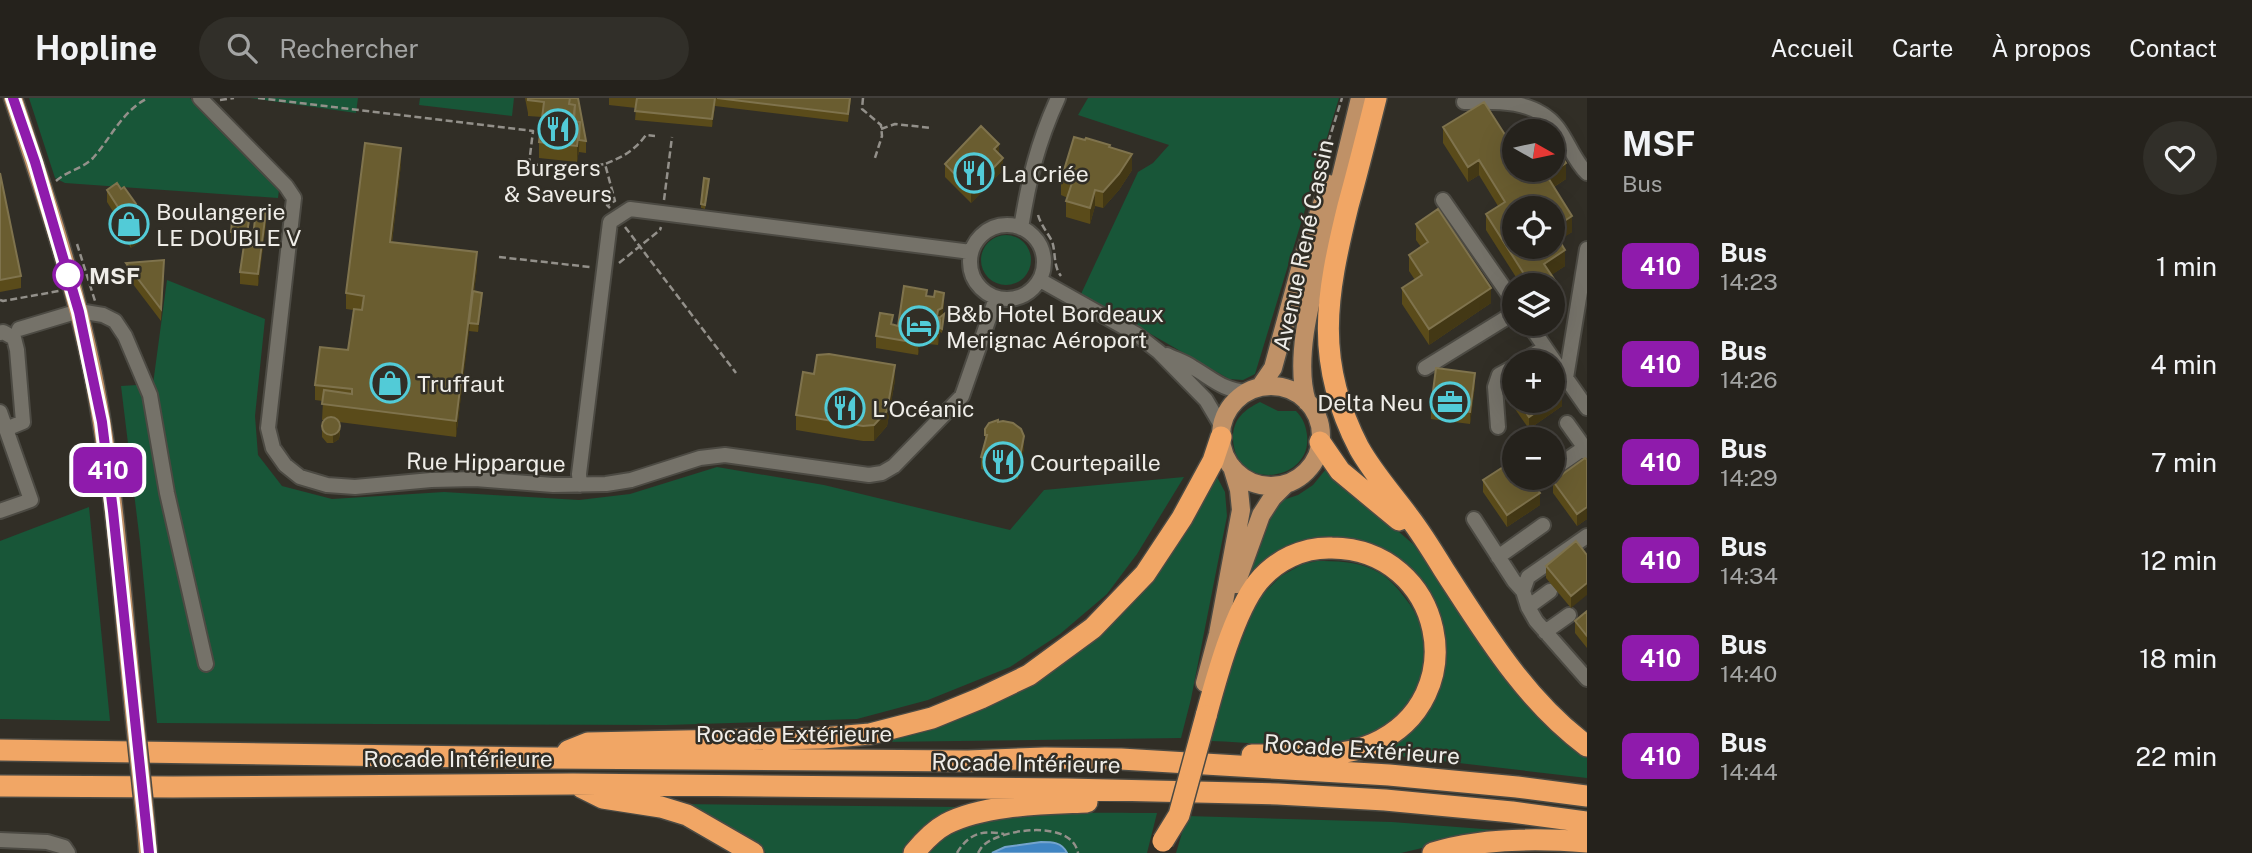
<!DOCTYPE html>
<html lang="fr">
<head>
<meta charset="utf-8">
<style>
	:root { --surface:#25221c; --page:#312f29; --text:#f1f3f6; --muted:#a3a4a3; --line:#423f3b }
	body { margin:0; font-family:"Public Sans",sans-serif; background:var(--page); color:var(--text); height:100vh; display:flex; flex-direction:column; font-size:26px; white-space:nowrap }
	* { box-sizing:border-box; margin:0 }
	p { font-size:23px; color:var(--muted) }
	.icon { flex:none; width:38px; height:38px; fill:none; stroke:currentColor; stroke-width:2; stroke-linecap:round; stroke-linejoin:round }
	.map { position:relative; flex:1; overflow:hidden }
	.panel { display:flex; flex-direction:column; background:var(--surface); width:665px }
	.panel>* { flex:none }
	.badge { padding:0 14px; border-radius:10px; font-size:24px; line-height:46px }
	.needle { width:46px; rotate:99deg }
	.fabs { position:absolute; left:1502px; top:21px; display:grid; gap:14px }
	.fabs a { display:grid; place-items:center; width:63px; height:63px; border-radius:50%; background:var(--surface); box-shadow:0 7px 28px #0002,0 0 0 2px var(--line); font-size:35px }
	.map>.badge { position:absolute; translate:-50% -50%; box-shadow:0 0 0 4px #fff }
	.round { display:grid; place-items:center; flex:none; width:74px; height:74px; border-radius:37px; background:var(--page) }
	.summary { display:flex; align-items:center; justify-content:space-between; height:119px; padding:0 35px }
	h1 { font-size:33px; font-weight:700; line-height:52px }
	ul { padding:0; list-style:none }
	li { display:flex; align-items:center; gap:21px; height:98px; padding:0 35px }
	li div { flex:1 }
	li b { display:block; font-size:26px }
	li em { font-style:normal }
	li .badge { min-width:77px; font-weight:700; text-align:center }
	header { display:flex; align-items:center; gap:42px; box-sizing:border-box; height:98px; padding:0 35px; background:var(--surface); border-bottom:2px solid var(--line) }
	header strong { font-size:33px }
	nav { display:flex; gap:38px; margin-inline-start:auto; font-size:24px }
	.search { width:490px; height:63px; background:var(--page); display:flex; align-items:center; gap:18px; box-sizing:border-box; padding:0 24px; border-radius:38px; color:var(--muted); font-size:26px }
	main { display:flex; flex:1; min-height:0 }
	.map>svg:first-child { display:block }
</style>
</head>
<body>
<header>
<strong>Hopline</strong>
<div class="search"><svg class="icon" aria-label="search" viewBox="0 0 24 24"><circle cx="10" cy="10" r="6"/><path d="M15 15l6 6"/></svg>Rechercher</div>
<nav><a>Accueil</a><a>Carte</a><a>À propos</a><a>Contact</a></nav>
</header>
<main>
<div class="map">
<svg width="1587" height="755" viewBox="0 0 1587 755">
	<rect width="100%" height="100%" fill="#312e26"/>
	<path fill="#185638" d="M29,0H190L279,92L278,100L65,85L55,80Z
		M250,0H358L356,15Z
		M420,0H514L512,18L419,7Z
		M1088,0H1339L1255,276L1243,282L1229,281L1081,196L1138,74L1153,65L1169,47L1078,17Z
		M981 162a25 25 0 1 1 50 0a25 25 0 1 1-50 0Z
		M167,182L265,221L255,318L258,357L282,388L332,401L444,394L579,402L630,396L717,369L824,387L1010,432L1044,392L1184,379L1137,456L1107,496L1060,536L1010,569L928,602L857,621L666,627L157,625L140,444L121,288L153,286Z
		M1260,304L1278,313H1296C1303,320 1306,328 1307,337C1313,384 1234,395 1233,340C1233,321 1244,312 1260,304Z
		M1326,371L1413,446L1455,504L1497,570L1555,632L1587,660V680L1373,655C1392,645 1416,634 1428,614C1472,539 1419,440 1331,440C1320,440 1263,472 1249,479L1274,412L1283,402L1298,397L1313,387Z
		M1216,377L1225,394L1227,418L1191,601L1181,640L879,644L1108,529L1151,486L1188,429Z
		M89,409L110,623L0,621V443Z
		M1317,463C1336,463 1356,463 1374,472C1387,478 1397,489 1405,500C1447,553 1419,619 1359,640C1321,654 1252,644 1211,643L1231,569L1258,501L1281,478L1303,466Z
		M677,706L961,709C938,720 915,732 903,755H766L760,750Z
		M1157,715L1147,755H929C936,749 942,741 949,736C990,709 1106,716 1157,715Z
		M1187,718L1392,724L1509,733L1460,741L1401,755H1176Z"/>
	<path fill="#4085c3" stroke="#74a4ce" stroke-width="2" d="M1041,744C1052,744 1062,744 1067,755H992L1005,749Z"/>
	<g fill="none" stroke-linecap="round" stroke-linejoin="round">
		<g stroke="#4c4a43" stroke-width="18">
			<path id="minor" d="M200,0L286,88L294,100L268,330L273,350L285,367L300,379L327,387L355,389L431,382L475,381L553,387L606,386L631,382L700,360L725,357L869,377L882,375L894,368L962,298L996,200
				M1464,4C1495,3 1535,1 1557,29C1568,43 1574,63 1587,75
				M1443,102L1514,204
				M970 164a37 37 0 1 1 74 0a37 37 0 1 1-74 0Z
				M1021,130C1029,81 1037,46 1058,0
				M1587,151L1566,280L1587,310
				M1040,182L1136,236L1159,254L1206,302L1222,329
				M1529,226L1566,280
				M19,231L79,213L103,217L115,223L125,238L150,297L167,395L206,566
				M0,235L3,234L14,240L17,252L23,324L6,331
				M1167,257C1175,261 1185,264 1192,269C1213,281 1222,292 1247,294
				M1521,264L1545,250
				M1425,270L1514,215
				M0,314L31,402L0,413
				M1567,325L1587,353
				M1498,329L1495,289L1499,277L1514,269
				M1552,372L1584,350
				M1537,383L1542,380
				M580,387L579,376L610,124L630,111L971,154
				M1474,421L1514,483L1523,493
				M1587,438L1528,479L1523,493L1528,509L1536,523L1587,581
				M1498,459L1543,427
				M1528,509L1550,493
				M1545,534L1569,517
				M0,742L47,744L64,749L68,755"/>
		</g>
		<g stroke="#4c4a43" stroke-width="21">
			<path id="major" d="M13,0C43,90 74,182 93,276C115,387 122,501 134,614
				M1221 338a50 50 0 1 1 100 0a50 50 0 1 1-100 0Z
				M1260,289L1273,270L1303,160L1329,86
				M1307,304C1292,257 1316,183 1327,136C1338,90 1349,45 1360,0
				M1236,486L1261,417L1272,400L1286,386
				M1205,585L1218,536L1241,412L1239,392L1232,369
				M146,728L148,755"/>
		</g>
		<g stroke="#4c4a43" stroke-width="24">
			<path id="highway" d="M1376,0C1367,36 1358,72 1348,108C1326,198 1314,263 1359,350C1373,375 1392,396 1409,419C1422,436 1433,454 1444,472C1485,535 1525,602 1587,648
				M1320,344L1340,373L1399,422
				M1206,618C1216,581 1234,514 1258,484C1276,462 1303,449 1332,450C1443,451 1476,600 1373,646C1337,662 1291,656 1252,657
				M0,652L548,660L968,663L1045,660L1121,661L1389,677L1517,689L1587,698
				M568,653L588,645L822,640L870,636L932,620L981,600L1029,577L1093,530L1145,476L1182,420L1213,363L1221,339
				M0,688L173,689L573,686L1067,691L1278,696L1385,702L1512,714L1587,724
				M581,689L603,700L661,709L687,717L753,755
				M914,755C923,744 933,733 946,726C985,706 1044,706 1087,704
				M1433,755C1481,740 1537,740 1587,744"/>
		</g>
		<path stroke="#93908a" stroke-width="2.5" stroke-dasharray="7 3.5" stroke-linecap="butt" d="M258,0L533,33L529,66L577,70L605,66
			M863,0L862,11L881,27L882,38L874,63
			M220,2L234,0
			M881,31L895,26L932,30
			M1319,74L1342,0
			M56,83C67,73 82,71 93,60C111,40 122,13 148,0
			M664,102L672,39
			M610,110L607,107L615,103L605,66C623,59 635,52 646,37L655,38
			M1038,117C1041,127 1047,134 1052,143C1056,155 1053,168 1061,178
			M625,129L736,275
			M77,146L95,203
			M499,159L590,169
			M619,165L660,132L661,129
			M0,202L3,203L59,193
			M957,755C969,735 982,732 1004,736
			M978,755C980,752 982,748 985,746C1005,730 1072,722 1078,755"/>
		<use href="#minor" stroke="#757269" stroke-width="14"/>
		<use href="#major" stroke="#bf9167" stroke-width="18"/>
		<use href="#highway" stroke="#f1a665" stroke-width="21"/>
		<g stroke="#4c4a43" stroke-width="21" stroke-linecap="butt">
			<path id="major-bridge" d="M134,614L146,728"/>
		</g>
		<g stroke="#4c4a43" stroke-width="24" stroke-linecap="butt">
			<path id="highway-bridge" d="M1163,743L1179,717L1206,618"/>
		</g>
		<use href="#major-bridge" stroke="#bf9167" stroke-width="18"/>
		<use href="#highway-bridge" stroke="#f1a665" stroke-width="21"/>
	</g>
	<path fill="#5a4b1a" d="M525,0H578L586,43V55L579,54V52L577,64L539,60V44L542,19L528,18V11V15Z
		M609,0H851L848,24L715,8L712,29L635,22L636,10L609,7Z
		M1443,29L1509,43L1566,81L1554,89L1572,134L1559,142L1565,168L1551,177L1556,200L1552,202V187H1521L1486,132V116L1498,108L1479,77L1468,84L1443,45Z
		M1110,50L1132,72L1119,92L1103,110L1095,108L1090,126L1066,119V103L1068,100L1061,97V82Z
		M401,66L392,145L477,170L474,194L482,203L478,234L469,233V231L456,339L339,324L340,334L339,341L333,345H327L322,339V324L324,322H322L323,303L315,302V287L348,252L353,212L346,211V195Z
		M945,66L1003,72L971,105L945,79Z
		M0,75L21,178V190L0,194Z
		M709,85L705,111L701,110V106Z
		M107,92L136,114L145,140L131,150L121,135V126L107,104Z
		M250,122L247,144L231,142V134Z
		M266,125L258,188L240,186V174L252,148Z
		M1416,126L1491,205L1429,247L1402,206V190L1415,182L1409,173V157L1421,149L1416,142Z
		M126,165L164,174L161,223L126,177Z
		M927,198L944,207L942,218L944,221L942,235L940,234L938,247L928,246V241L921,240L918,257L876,250V238L898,228Z
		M814,276L895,282L887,328L874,343H863L796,332V317Z
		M1514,281V303H1552L1562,308L1529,331L1506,298V286Z
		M1475,287L1470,326L1431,321V309Z
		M998,324L1024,350L1018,381L981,371V359L985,346V331Z
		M1587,362V421L1577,428L1553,395V383Z
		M1483,382L1540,407L1507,429L1483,394Z
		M1587,457L1571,510L1546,480V468Z
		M1587,513V550L1575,535V523Z"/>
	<path fill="#433815" d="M715,0V8L712,29V21Z
		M580,24L579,52L577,64V48Z
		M999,46V58L994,51Z
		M401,50V66L390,160V144Z
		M1132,56V72L1119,92L1103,110V94Z
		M1003,60V72L971,105V93Z
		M1479,62V77L1468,84V69Z
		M1566,65V81L1547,93V78Z
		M1095,92V108L1090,126V110Z
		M266,113V125L258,188V176Z
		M1572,118V134L1552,147V131Z
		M145,128V140L131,150V138Z
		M1565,152V168L1544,182V166Z
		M477,154V170L456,339V323Z
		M1556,184V200L1552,202V187H1551Z
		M1491,190V205L1429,247V231Z
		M482,195V203L478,234V226Z
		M944,195V207L942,222L940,223V233L938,247L937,218Z
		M921,228V240L918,257V245Z
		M895,267V282L887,328L874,343V327Z
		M1475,275V287L1470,326V314Z
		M1562,296V308L1529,331V319Z
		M340,326L339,341L333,345V337Z
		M1024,338V350L1018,381V369Z
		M1540,395V407L1507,429V417Z
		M1587,409V421L1577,428V416Z
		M1587,485V497L1571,510V498Z"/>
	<path fill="#6a5d30" stroke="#7f734d" stroke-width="2" d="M528,0H570L569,6L575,7L573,23L580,24L577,48L539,44L544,4L528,2Z
		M570,0H578L586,43L579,42L580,24L574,23L575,7L569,6Z
		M637,0H715L712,21L635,13Z
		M717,0H850L848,16Z
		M1484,4L1509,43L1514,40V72H1552V44L1566,65L1547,78L1572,118L1552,131V110H1514V149H1552V131L1565,152L1544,166L1556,184L1551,187H1531L1486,116L1505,104L1479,62L1468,69L1443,29Z
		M1540,24L1546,33H1524Z
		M981,28L999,46L994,51L1003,60L971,93L945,66Z
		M1074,39L1085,42L1086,40L1110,47L1109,49L1132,56L1119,76L1103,94L1095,92L1090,110L1066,103L1072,85L1061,82Z
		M365,45L401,50L390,144L477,154L456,323L322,306L324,292L352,296V291L315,287L320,249L348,252L354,211L362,212L364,198L346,195Z
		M0,75L21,178L0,182Z
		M704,80L709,81L705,107L701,106Z
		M117,85L121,91L124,89L136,106L133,109L145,128L131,138L121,123L125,120L107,92Z
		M1438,111L1491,190L1429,231L1402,190L1422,177L1409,157L1428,144L1416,126Z
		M233,112L250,114L247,136L231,134Z
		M256,112L266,113L258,176L240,174L244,147L252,148Z
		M164,162L161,211L126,165Z
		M904,188L927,192L926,198L934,199L935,193L944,195L942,210L938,212L937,218L940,221L938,235L928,234L929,229L921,228L918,245L876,238L880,215L893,217L891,226L898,228Z
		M473,193L482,195L478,226L469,225Z
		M944,216L942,231L940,230V221L939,220Z
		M829,256L895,267L887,313L874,327L863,328L796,317L803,274L814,276L817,257Z
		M1436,270L1475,275L1470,314L1431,309Z
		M1514,281V297L1506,286Z
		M1552,282L1562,296L1552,303Z
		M1518,303H1552L1529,319Z
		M322 328a9 9 0 1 1 18 0a9 9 0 1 1-18 0Z
		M998,322V324L1003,323L1013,325L1021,331L1024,338L1018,369L981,359L987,337H985V331L989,325Z
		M1585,360L1587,362V409L1577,416L1553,383Z
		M1514,362V380H1529L1540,395L1507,417L1483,382Z
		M1576,443L1587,457V485L1571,498L1546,468Z
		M1587,513V538L1575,523Z"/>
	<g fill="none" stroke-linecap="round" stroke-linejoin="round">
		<g stroke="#fff" stroke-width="16">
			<path id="line" d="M13,0L35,64L79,214L102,324L113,413L149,755"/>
		</g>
		<use href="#line" stroke="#8f1bac" stroke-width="10"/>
	</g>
	<defs>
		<g id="restaurant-ring" transform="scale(2.0125)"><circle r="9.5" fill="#312e26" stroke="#52cbd7" stroke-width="1.5"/><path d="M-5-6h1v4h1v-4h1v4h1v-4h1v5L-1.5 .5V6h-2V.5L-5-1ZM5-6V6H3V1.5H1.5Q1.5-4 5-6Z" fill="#52cbd7"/></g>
		<g id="shop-ring" transform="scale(2.0125)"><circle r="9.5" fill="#312e26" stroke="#52cbd7" stroke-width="1.5"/><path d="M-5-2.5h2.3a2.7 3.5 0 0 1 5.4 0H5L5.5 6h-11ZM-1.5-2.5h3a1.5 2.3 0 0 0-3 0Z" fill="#52cbd7"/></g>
		<g id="hotel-ring" transform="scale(2.0125)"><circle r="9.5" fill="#312e26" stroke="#52cbd7" stroke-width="1.5"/><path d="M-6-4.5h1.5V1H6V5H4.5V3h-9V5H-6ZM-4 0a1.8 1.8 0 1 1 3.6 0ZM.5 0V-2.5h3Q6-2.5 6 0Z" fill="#52cbd7"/></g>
		<g id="office-ring" transform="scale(2.0125)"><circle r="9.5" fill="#312e26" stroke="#52cbd7" stroke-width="1.5"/><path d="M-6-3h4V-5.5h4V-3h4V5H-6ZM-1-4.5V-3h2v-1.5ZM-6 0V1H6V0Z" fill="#52cbd7"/></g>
	</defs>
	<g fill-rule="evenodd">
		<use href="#restaurant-ring" x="558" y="31"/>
		<use href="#restaurant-ring" x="974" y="75"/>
		<use href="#shop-ring" x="129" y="126"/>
		<use href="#hotel-ring" x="919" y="228"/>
		<use href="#shop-ring" x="390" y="285"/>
		<use href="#office-ring" x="1450" y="304"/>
		<use href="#restaurant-ring" x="845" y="310"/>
		<use href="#restaurant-ring" x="1003" y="364"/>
	</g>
	<circle fill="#fff" stroke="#8f1bac" stroke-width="3.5" cx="68" cy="177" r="14"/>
	<g text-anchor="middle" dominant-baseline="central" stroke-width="5" stroke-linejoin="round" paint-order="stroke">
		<g font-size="23" fill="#efede8" stroke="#312e26" text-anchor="start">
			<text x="558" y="69" text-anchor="middle">Burgers<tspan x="558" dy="26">&amp; Saveurs</tspan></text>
			<text x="1001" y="75">La Criée</text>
			<text x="156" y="113">Boulangerie<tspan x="156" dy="26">LE DOUBLE V</tspan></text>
			<text x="946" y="215">B&amp;b Hotel Bordeaux<tspan x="946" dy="26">Merignac Aéroport</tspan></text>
			<text x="417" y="285">Truffaut</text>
			<text x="1423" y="304" text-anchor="end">Delta Neu</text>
			<text x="872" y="310">L’Océanic</text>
			<text x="1030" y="364">Courtepaille</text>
		</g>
		<g font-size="23" fill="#efede8" stroke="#312e26">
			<text transform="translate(1303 147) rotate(-78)">Avenue René Cassin</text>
			<text transform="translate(486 364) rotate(1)">Rue Hipparque</text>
			<text x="794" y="635">Rocade Extérieure</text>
			<text transform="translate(1362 651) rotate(4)">Rocade Extérieure</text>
			<text x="458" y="660">Rocade Intérieure</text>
			<text transform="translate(1026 665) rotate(1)">Rocade Intérieure</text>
		</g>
		<g font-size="23" font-weight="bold" fill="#efede8" stroke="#312e26" text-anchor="start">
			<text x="89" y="177">MSF</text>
		</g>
	</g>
</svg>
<div class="fabs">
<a><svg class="needle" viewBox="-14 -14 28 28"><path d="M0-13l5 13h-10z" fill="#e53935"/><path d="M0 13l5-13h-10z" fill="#a3a4a3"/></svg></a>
<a><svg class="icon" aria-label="locate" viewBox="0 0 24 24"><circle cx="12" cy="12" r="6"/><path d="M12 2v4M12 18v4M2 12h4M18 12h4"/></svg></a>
<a><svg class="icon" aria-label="layers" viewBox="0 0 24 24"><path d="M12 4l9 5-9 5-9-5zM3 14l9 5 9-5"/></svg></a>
<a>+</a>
<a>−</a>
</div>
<b class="badge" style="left:108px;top:372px;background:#8f1bac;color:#fff">410</b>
</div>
<section class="panel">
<div class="summary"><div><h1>MSF</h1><p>Bus</p></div><a class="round"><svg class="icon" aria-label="heart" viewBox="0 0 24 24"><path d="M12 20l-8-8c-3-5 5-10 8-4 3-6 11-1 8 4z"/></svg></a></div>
<ul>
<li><span class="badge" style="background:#8f1bac;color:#fff">410</span><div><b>Bus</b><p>14:23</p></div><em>1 min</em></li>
<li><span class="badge" style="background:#8f1bac;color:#fff">410</span><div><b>Bus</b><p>14:26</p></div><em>4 min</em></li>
<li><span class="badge" style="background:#8f1bac;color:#fff">410</span><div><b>Bus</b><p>14:29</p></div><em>7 min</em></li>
<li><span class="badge" style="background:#8f1bac;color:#fff">410</span><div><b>Bus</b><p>14:34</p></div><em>12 min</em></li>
<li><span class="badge" style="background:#8f1bac;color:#fff">410</span><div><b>Bus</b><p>14:40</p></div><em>18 min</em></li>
<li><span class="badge" style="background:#8f1bac;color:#fff">410</span><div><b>Bus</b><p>14:44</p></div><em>22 min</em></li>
</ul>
</section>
</main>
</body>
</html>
